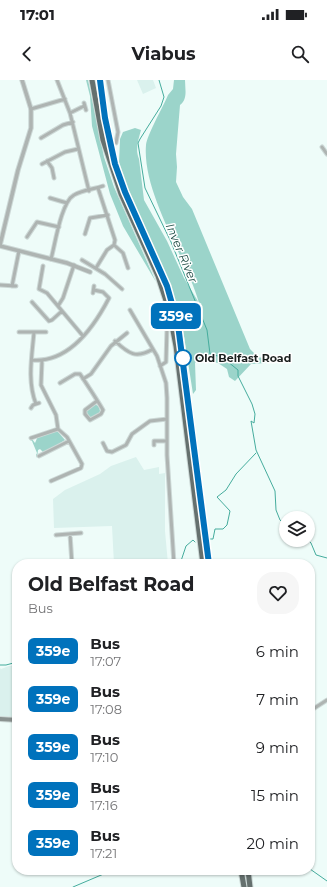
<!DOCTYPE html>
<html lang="en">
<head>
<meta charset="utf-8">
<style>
	:root { --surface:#fff; --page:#f6f6f6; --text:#202124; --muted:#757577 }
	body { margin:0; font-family:Montserrat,sans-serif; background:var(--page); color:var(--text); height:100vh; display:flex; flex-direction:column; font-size:15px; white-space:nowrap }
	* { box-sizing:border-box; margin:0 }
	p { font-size:13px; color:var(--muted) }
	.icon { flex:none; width:22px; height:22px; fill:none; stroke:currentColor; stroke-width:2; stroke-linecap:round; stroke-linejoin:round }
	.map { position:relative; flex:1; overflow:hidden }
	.panel { position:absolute; left:12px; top:479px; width:303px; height:316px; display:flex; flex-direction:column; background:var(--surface); border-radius:16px; box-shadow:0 1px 3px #0004 }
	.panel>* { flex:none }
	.badge { padding:0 8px; border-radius:6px; font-size:14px; line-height:26px }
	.fabs { position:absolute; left:279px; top:431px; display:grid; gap:8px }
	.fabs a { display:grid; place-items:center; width:36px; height:36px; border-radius:50%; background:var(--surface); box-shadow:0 1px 3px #0004; font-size:20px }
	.map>.badge { position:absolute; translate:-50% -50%; box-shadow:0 0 0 2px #fff }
	.round { display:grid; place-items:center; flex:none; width:42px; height:42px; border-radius:16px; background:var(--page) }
	.summary { display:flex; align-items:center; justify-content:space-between; height:68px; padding:0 16px }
	h1 { font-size:19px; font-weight:700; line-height:30px }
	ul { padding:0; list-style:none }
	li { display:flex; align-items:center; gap:12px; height:48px; padding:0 16px }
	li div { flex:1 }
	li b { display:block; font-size:15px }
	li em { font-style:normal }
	li .badge { min-width:44px; font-weight:700; text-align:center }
	.status { display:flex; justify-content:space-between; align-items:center; height:28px; padding:0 20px; background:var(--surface); direction:ltr }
	.status svg { height:11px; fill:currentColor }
	header { display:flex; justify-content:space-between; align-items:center; height:52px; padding:0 16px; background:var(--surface); font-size:18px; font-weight:700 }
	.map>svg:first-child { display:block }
</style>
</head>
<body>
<div class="status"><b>17:01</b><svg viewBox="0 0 49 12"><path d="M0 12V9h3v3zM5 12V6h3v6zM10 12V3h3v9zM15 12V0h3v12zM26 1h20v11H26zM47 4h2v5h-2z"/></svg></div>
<header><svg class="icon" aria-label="back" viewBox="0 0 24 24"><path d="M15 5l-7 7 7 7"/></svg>Viabus<svg class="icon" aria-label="search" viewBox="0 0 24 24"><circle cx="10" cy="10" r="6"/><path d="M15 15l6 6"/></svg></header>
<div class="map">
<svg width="327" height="807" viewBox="0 0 327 807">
	<rect width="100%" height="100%" fill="#eefcf9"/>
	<path fill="#daf1ed" d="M137,0H153L156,8L143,14Z
		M136,377L144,390L159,387V394L165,393V451L168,484H114L112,446L54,448L53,419L65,410L100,394L111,386Z
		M9,586H17V637L0,636V588L1,589Z"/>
	<path fill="#9bd4ca" d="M86,0H88L104,77L114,107L156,202L123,146L110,114L92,46L90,16Z
		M174,0H185C185,9 188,19 180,25L176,74L177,87L176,102L183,117L192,129L250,269L258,277L268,279L267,283L251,284L235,301L229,297L227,289L218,283L199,279L195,283L196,310L193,314L184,256L171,207L125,102L119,83L120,59L123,52L135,48L141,50C138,61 135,69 139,79L144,120L167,161L184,198L199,223C186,177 142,113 146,65C147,55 163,27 168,15L173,9Z
		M175,241L178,254L192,365L174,242Z
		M86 331a7 7 0 1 1 14 0a7 7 0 1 1-14 0Z
		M53,351L58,352L65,360L44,373L40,369L38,370L37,378L36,375L37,373L32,361L30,360L32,359L35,363L38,356Z
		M192,368H193L208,484H205Z"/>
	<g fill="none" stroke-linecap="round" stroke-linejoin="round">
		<path stroke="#45ac9d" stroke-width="1" d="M159,0L164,17L161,26L140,59L138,63L145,108L171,162L207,250L210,274L222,277L238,290V296L252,324L255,334L254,343L251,341L256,370L275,411L276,430L280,440L286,446
			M209,459H213L215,449H223L227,445L230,431L217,417L226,410L236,394L256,373
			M308,460L311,463L316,475L327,478
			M180,484L186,466L193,460L195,462
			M0,585H6L17,582
			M310,789L327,801
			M73,807L113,790"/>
		<g stroke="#ccd8d6" stroke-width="5">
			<path id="minor" d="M57,0L70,33L89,111
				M108,0L118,52L116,63
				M84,23L86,30
				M31,29L65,19
				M70,33L84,26
				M41,58L63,45L73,42
				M322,67L327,74
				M47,81L52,88L54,98
				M42,84L65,72L78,69
				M50,118L67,123
				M85,154L90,138L108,135
				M27,157L37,142L59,147
				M114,165L123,173L128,188
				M51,179C55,165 61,122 74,115C82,110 94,109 103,106
				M82,180L105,194L122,209
				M43,186L39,209L47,213L83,256
				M96,188L107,170L114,165L115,160L98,108
				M0,205L16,206
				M12,206L19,171
				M93,213L94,206
				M32,222L49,241L52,240L62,231
				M58,226L63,218L74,185
				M130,230L157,276L166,303L167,318V375L174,484
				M19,252H46
				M34,252C32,276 27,301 36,324
				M115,261C129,274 136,279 153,269
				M32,280C69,283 94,247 109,218L103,212L94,210
				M42,281L41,305L56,335L58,349L67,357L82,384L81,388L51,401
				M160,286L166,282L167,248L169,245L172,244
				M83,299L91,294L111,266L127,253
				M60,303L75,294H80C88,306 96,318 103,330L101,334L90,340L85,334V330L97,321
				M31,328L33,325L39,323
				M31,358L58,349
				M103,363L107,371L112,372L126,365L132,354L150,341L167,339
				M154,365V361H167
				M39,376L69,361
				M70,454L72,484
				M56,455L81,453
				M310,631L327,620"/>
		</g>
		<g stroke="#ccd8d6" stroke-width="5.5">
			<path id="tertiary" d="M0,165L18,90L31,48V29L22,0
				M0,166L67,183L90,192"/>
		</g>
		<g stroke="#ccd8d6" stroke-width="6">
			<path id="secondary" d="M0,639L17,640"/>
		</g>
		<g stroke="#ccd8d6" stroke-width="7">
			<path id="trunk" d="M92,0L103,60L121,114L158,196L169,230L176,266L203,484
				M100,0L105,38L115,85L125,112L167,206L179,245L209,484
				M241,790L244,807
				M248,790L250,807"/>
		</g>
		<use href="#minor" stroke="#aeb4b2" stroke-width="3"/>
		<use href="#tertiary" stroke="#aeb4b2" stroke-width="3.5"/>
		<use href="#secondary" stroke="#8a9290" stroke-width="4"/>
		<use href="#trunk" stroke="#65706e" stroke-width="5"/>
	</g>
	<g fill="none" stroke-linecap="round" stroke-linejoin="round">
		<g stroke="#fff" stroke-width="9">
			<path id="line" d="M100,0L105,38L115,84L125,112L167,206L178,245L209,484"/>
		</g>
		<use href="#line" stroke="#0072bc" stroke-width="6"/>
	</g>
	<circle fill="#fff" stroke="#0072bc" stroke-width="2" cx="183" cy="278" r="8"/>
	<g text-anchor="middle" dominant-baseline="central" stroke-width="3" stroke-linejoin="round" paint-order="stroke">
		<g font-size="11" font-weight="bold" fill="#191e1d" stroke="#fff" text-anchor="start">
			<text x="195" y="278">Old Belfast Road</text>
		</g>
		<g font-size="12" font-style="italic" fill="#224f48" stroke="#fff">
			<text transform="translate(182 173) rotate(67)">Inver River</text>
		</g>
	</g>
</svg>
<div class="fabs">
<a><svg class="icon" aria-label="layers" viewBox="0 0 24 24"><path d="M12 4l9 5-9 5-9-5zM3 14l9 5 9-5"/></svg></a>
</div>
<b class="badge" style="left:176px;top:236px;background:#0072bc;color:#fff">359e</b>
<section class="panel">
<div class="summary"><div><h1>Old Belfast Road</h1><p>Bus</p></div><a class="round"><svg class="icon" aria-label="heart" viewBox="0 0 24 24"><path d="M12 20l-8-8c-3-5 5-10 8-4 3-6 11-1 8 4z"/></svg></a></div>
<ul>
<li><span class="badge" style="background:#0072bc;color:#fff">359e</span><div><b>Bus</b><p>17:07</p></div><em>6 min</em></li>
<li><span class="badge" style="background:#0072bc;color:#fff">359e</span><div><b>Bus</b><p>17:08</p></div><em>7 min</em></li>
<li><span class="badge" style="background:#0072bc;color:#fff">359e</span><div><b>Bus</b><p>17:10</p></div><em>9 min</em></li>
<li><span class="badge" style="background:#0072bc;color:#fff">359e</span><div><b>Bus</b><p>17:16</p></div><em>15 min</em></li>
<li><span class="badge" style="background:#0072bc;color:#fff">359e</span><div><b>Bus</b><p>17:21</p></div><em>20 min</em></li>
</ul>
</section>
</div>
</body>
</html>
